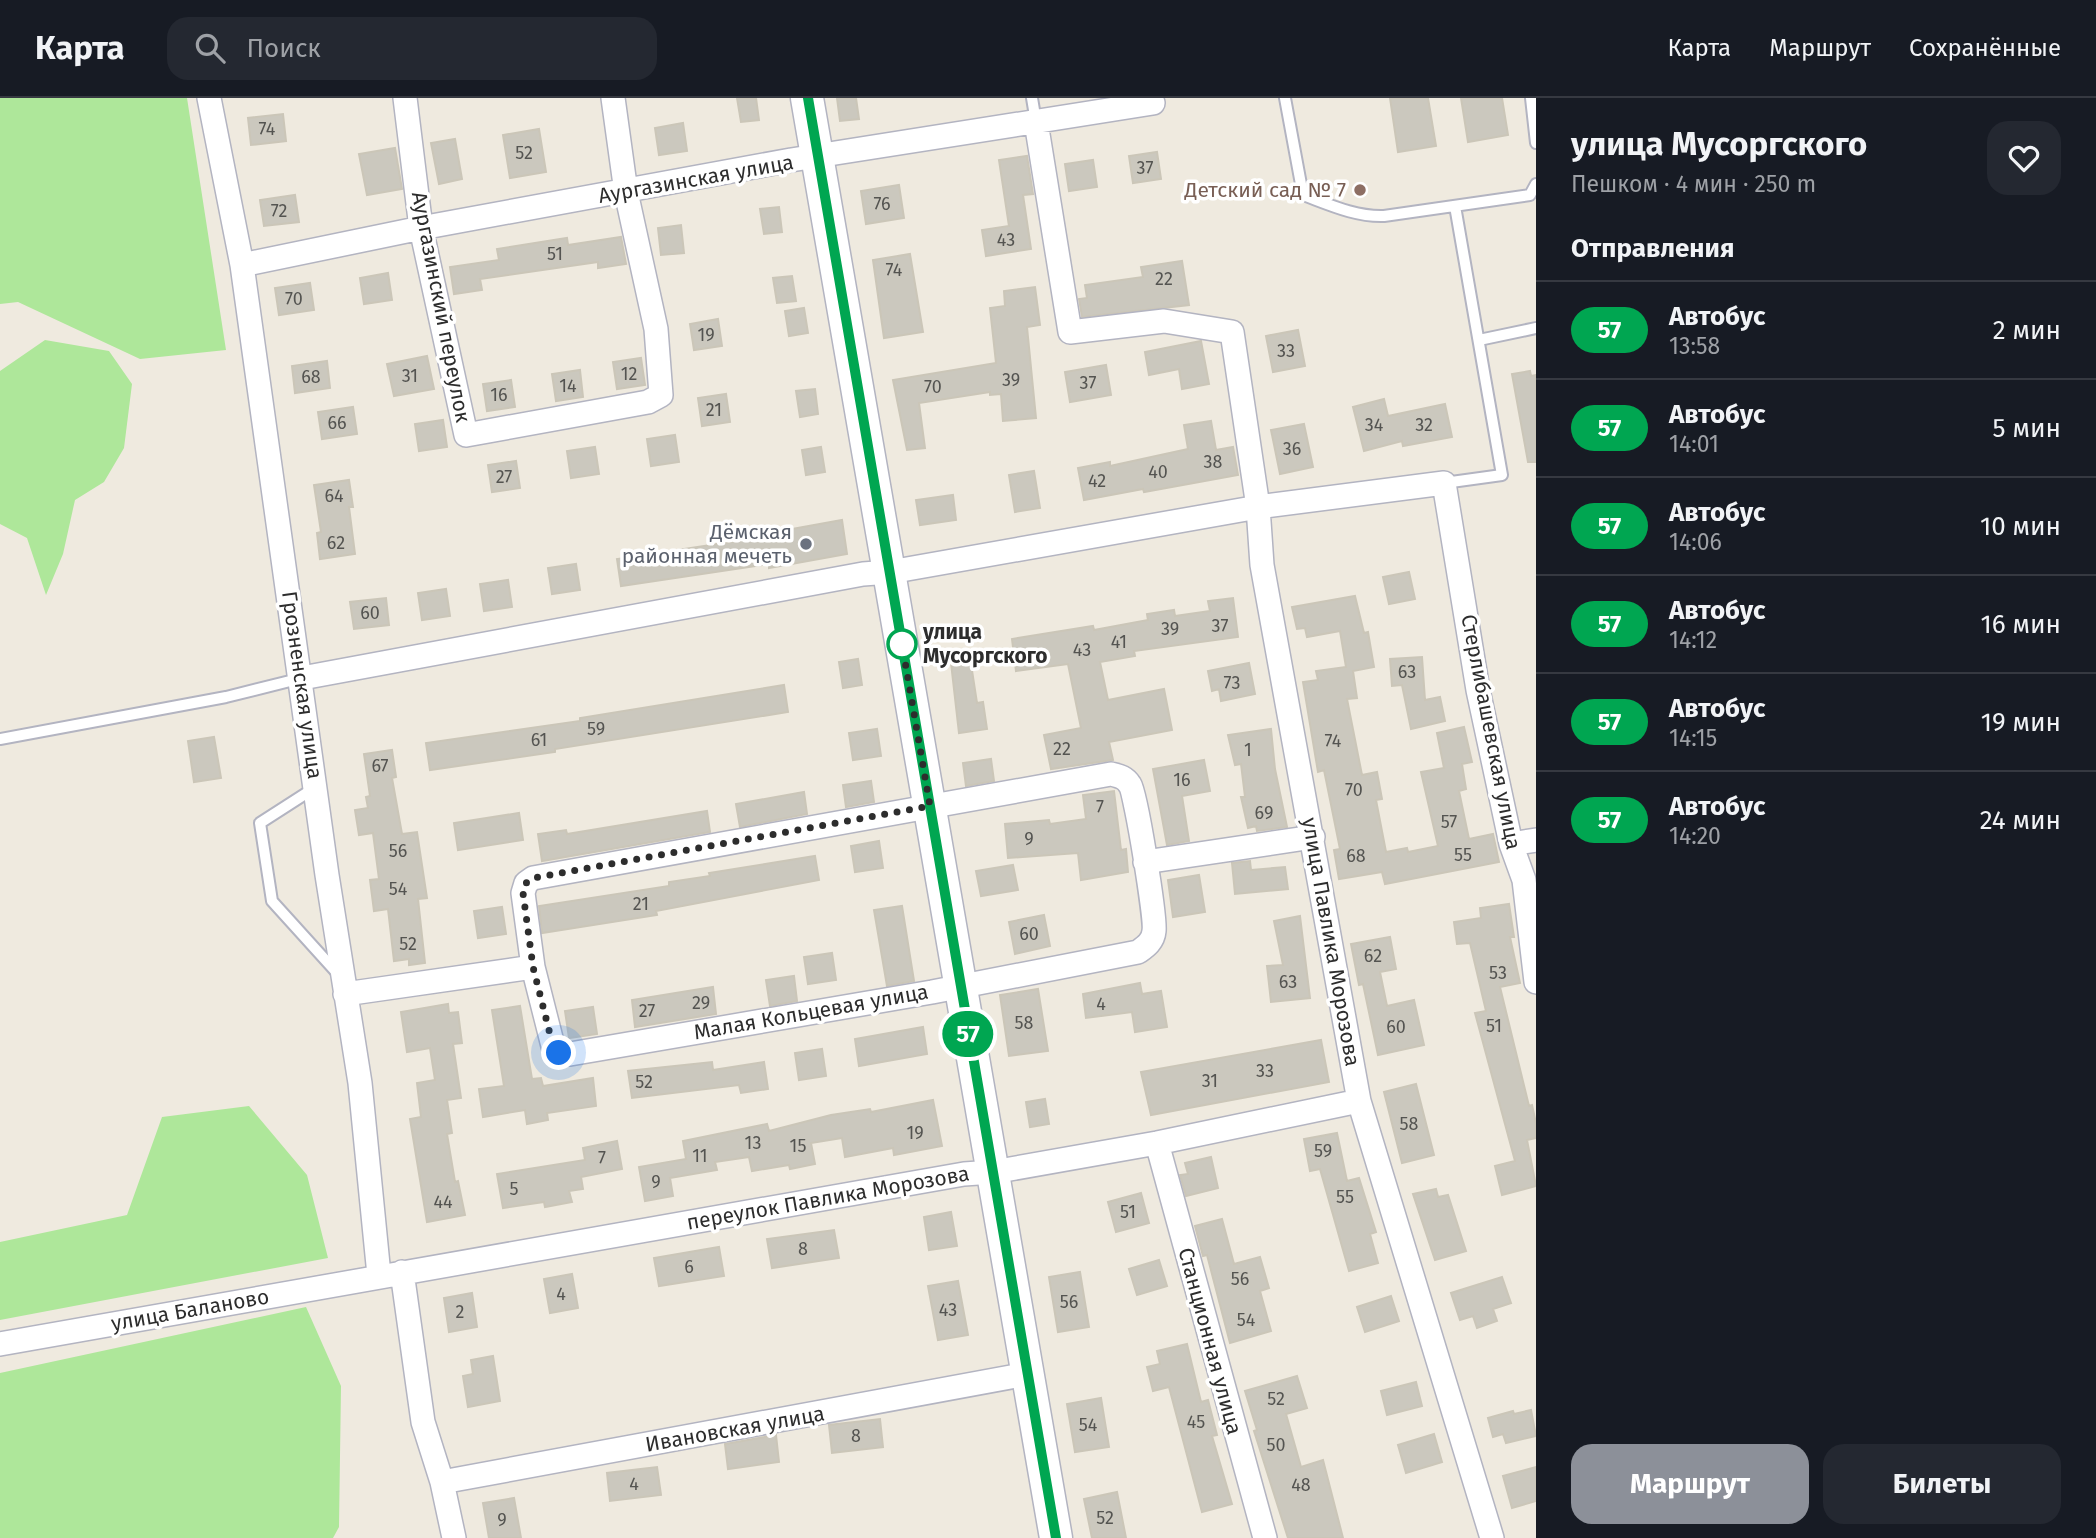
<!DOCTYPE html>
<html lang="ru">
<head>
<meta charset="utf-8">
<style>
	:root { --surface:#171b24; --page:#242831; --text:#f1f3f6; --muted:#9ea1a6; --line:#363941; --accent:#8c9099 }
	body { margin:0; font-family:"Fira Sans",sans-serif; background:var(--page); color:var(--text); height:100vh; display:flex; flex-direction:column; font-size:26px; white-space:nowrap }
	* { box-sizing:border-box; margin:0 }
	p { font-size:23px; color:var(--muted) }
	.icon { flex:none; width:38px; height:38px; fill:none; stroke:currentColor; stroke-width:2; stroke-linecap:round; stroke-linejoin:round }
	.map { position:relative; flex:1; overflow:hidden }
	.details { display:flex; flex-direction:column; background:var(--surface); width:560px }
	.details>* { flex:none }
	.badge { padding:0 14px; border-radius:23px; font-size:24px; line-height:46px }
	.you { position:absolute; width:35px; height:35px; margin:-18px; border:5px solid #fff; border-radius:50%; background:#1a73e8; box-shadow:0 0 0 10px #1a73e833 }
	.map>.badge { position:absolute; translate:-50% -50%; box-shadow:0 0 0 4px #fff }
	h2 { padding:0 35px; font-size:26px; line-height:63px }
	.round { display:grid; place-items:center; flex:none; width:74px; height:74px; border-radius:21px; background:var(--page) }
	.overview { display:flex; align-items:center; justify-content:space-between; height:119px; padding:0 35px }
	h1 { font-size:33px; font-weight:700; line-height:52px }
	.primary-button { display:flex; gap:14px; margin-top:auto; padding:14px 35px }
	.primary-button a { flex:1; height:80px; border-radius:21px; background:var(--accent); color:#fff; font-size:28px; font-weight:700; line-height:80px; text-align:center }
	.primary-button a+a { background:var(--page); color:var(--text) }
	ul { padding:0; list-style:none }
	li { display:flex; align-items:center; gap:21px; height:98px; padding:0 35px; border-top:2px solid var(--line) }
	li div { flex:1 }
	li b { display:block; font-size:26px }
	li em { font-style:normal }
	li .badge { min-width:77px; font-weight:700; text-align:center }
	header { display:flex; align-items:center; gap:42px; box-sizing:border-box; height:98px; padding:0 35px; background:var(--surface); border-bottom:2px solid var(--line) }
	header strong { font-size:33px }
	nav { display:flex; gap:38px; margin-inline-start:auto; font-size:24px }
	.search { width:490px; height:63px; background:var(--page); display:flex; align-items:center; gap:18px; box-sizing:border-box; padding:0 24px; border-radius:21px; color:var(--muted); font-size:26px }
	main { display:flex; flex:1; min-height:0 }
	.map>svg:first-child { display:block }
</style>
</head>
<body>
<header>
<strong>Карта</strong>
<div class="search"><svg class="icon" aria-label="search" viewBox="0 0 24 24"><circle cx="10" cy="10" r="6"/><path d="M15 15l6 6"/></svg>Поиск</div>
<nav><a>Карта</a><a>Маршрут</a><a>Сохранённые</a></nav>
</header>
<main>
<div class="map">
<svg width="1536" height="1440" viewBox="0 0 1536 1440">
	<rect width="100%" height="100%" fill="#efeadf"/>
	<path fill="#aee79a" d="M0,0H187L226,252L140,261L18,204L0,206Z
		M45,242L109,253L132,286L124,350L104,384L75,402L63,456L46,497L27,440L0,426V273Z
		M249,1008L307,1077L328,1160L0,1222V1144L127,1117L162,1019Z
		M306,1209L341,1288L339,1429L333,1440H0V1275Z"/>
	<path fill="#cbc8be" stroke="#cbc6b8" stroke-width="2" d="M737,0H756L759,22L741,24Z
		M837,0H856L859,21L840,23Z
		M1390,0H1428L1436,48L1398,54Z
		M1461,0H1502L1508,37L1468,44Z
		M283,16L286,43L251,47L248,20Z
		M683,25L687,53L659,57L655,30Z
		M539,31L546,74L510,80L503,37Z
		M455,41L462,81L439,86L431,45Z
		M395,50L402,91L367,97L359,56Z
		M1157,54L1161,81L1133,85L1129,58Z
		M1027,58L1033,96L1023,97L1031,151L986,158L982,132L1009,128L999,62Z
		M1093,62L1097,89L1069,93L1065,66Z
		M899,87L904,120L866,126L861,93Z
		M295,97L299,124L264,128L260,102Z
		M779,109L782,134L764,136L760,111Z
		M681,127L684,155L661,157L658,130Z
		M621,139L626,166L598,170V164L480,181L482,192L454,196L450,169L499,162L497,151L567,140L568,147Z
		M910,156L923,234L884,240L873,162Z
		M1182,163L1189,207L1082,219L1079,201L1087,200L1085,187L1143,179L1141,169Z
		M388,175L392,202L364,206L360,180Z
		M792,178L796,203L777,205L773,180Z
		M310,185L314,212L279,217L275,190Z
		M1035,189L1040,227L1027,229L1036,320L1003,323L1001,296L990,297V294L919,305L925,350L907,352L893,282L996,265L990,210L1005,208L1004,193Z
		M804,210L808,235L789,238L785,213Z
		M718,221L722,248L694,252L690,226Z
		M1298,232L1305,268L1273,274L1266,238Z
		M1201,243L1209,286L1182,291L1179,271L1149,277L1145,254Z
		M427,258L434,291L394,298L387,266Z
		M641,260L645,287L617,291L613,264Z
		M327,263L330,290L295,295L292,268Z
		M1106,267L1111,297L1070,304L1065,274Z
		M580,272L583,299L556,303L552,276Z
		M1530,273L1531,278L1536,277V364H1528L1512,276Z
		M511,282L515,309L487,313L483,286Z
		M815,291L818,316L800,319L796,293Z
		M726,296L730,324L702,328L698,300Z
		M1384,301L1388,318L1445,306L1452,339L1403,348L1402,343L1364,353L1353,309Z
		M353,309L357,336L322,341L318,314Z
		M443,322L447,349L419,353L415,326Z
		M1211,323L1216,352L1233,349L1238,377L1144,394L1143,391L1084,402L1078,370L1110,364V368L1188,351L1184,327Z
		M1304,326L1313,369L1280,376L1271,332Z
		M675,337L679,364L651,368L647,341Z
		M595,349L599,376L571,380L567,353Z
		M821,349L825,374L806,377L802,352Z
		M516,363L520,390L492,394L488,367Z
		M1034,373L1040,410L1015,414L1009,377Z
		M349,382L353,409H349L355,456L320,461L317,435L321,434L314,387Z
		M953,397L956,422L920,427L916,402Z
		M842,422L847,456L769,470V466L621,488L617,461L764,439V436Z
		M576,466L580,492L552,496L548,470Z
		M1409,474L1415,501L1389,506L1383,479Z
		M508,482L512,509L484,513L480,486Z
		M446,491L450,518L422,522L418,495Z
		M1355,498L1364,535L1368,534L1374,569L1353,573L1357,600L1347,601L1362,677L1377,674L1382,701L1376,702L1386,754L1407,750L1408,754L1438,748L1421,674L1444,670L1437,635L1464,629L1472,664L1462,666L1466,691L1459,693L1469,741L1493,736L1499,764L1385,786L1382,774L1339,781L1334,752L1340,751L1324,672L1318,674L1303,584L1318,582L1316,573L1346,569L1340,533L1307,539L1305,530L1297,531L1292,509Z
		M386,500L389,527L354,531L350,504Z
		M1233,500L1238,539L1134,553L1135,558L1100,564L1108,602L1164,591L1172,632L1109,644L1113,662L1051,671L1044,637L1081,630L1068,566L1016,573L1012,541L1093,528L1094,532L1148,522L1147,516L1174,512L1175,518L1210,513L1208,503Z
		M969,553L977,605L983,604L987,631L959,635L950,556Z
		M1422,559L1425,602L1440,599L1445,623L1411,631L1402,587L1392,588L1390,561Z
		M858,561L862,587L843,590L839,564Z
		M1249,565L1255,596L1221,603L1219,591L1212,593L1208,573Z
		M784,587L788,614L555,651V654L430,672L426,645L580,623V620Z
		M877,631L881,658L853,662L849,635Z
		M1271,631L1275,671L1287,729L1257,733L1256,728L1248,730L1241,699H1245L1241,666L1235,667L1228,637Z
		M214,639L221,680L194,684L188,643Z
		M392,652L396,679L392,680L402,736L417,734L427,800L418,801L425,865L409,867V861L394,863L388,811L374,813L370,782L379,781L373,735L359,737L355,712L368,710L366,699L370,698L364,656Z
		M991,661L994,683L966,688L963,665Z
		M1204,662L1210,693L1182,698L1189,743L1167,747L1153,671Z
		M871,683L874,704L846,709L843,687Z
		M1114,693L1121,752L1126,751L1128,774L1081,782L1078,755L1008,760L1005,726L1049,722L1050,726L1086,721L1083,697Z
		M804,694L807,716L740,729L736,706Z
		M707,713L710,734L542,763L538,736L566,732L567,736Z
		M519,715L523,742L458,752L454,725Z
		M879,743L883,770L855,774L851,748Z
		M815,758L819,782L656,813L657,817L542,835L539,808L669,788V784L710,778L709,775Z
		M1250,763L1251,772L1285,769L1288,791L1235,796L1232,765Z
		M1013,767L1018,792L981,798L976,773Z
		M1199,777L1205,814L1173,819L1168,782Z
		M1509,806L1514,839H1510L1520,885L1500,889L1529,1008L1532,1007L1536,1025V1040L1527,1042L1536,1088L1502,1097L1495,1068L1515,1063L1475,915L1486,913L1470,845L1457,846L1454,824L1481,820L1480,810Z
		M902,808L914,883L887,888L874,812Z
		M502,809L506,836L478,840L474,813Z
		M1044,817L1050,848L1015,856L1009,824Z
		M1300,818L1310,900L1271,904L1267,868L1283,867L1274,823Z
		M1390,839L1396,871L1380,874L1387,908L1414,902L1424,947L1378,957L1363,886L1359,887L1351,846Z
		M832,855L836,882L808,886L804,859Z
		M794,878L797,903L770,908L766,882Z
		M1140,885L1142,896L1161,893L1167,929L1135,934L1132,914L1086,920L1083,896Z
		M713,889L716,916L635,929L632,902Z
		M1038,891L1048,953L1009,958L1000,897Z
		M448,906L449,915L458,914L462,945L453,946L461,1000L447,1002L452,1035L447,1036L455,1084L458,1083L465,1117L427,1124L410,1021L421,1019L417,985L435,982L430,950L407,954L401,914Z
		M520,908L532,981L541,980L543,988L593,980L596,1008L547,1015L548,1022L527,1026L525,1012L483,1019L479,991L504,988L492,912Z
		M593,909L597,936L569,940L565,913Z
		M923,929L927,956L859,968L855,941Z
		M1321,942L1329,984L1151,1017L1141,974Z
		M822,951L826,978L799,982L795,955Z
		M712,964L713,972L764,964L768,991L741,995L739,987L632,1000L628,973Z
		M1416,986L1434,1057L1402,1065L1384,994Z
		M1045,1001L1049,1026L1030,1029L1026,1004Z
		M933,1002L942,1048L894,1057L893,1050L845,1059L842,1040L811,1045L815,1066L790,1071L789,1067L752,1073L749,1059L715,1064L717,1072L670,1080L673,1098L645,1103L639,1069L686,1061L683,1043L767,1026L769,1033L831,1017L870,1011L871,1014Z
		M1337,1035L1347,1083L1359,1080L1376,1134L1370,1136L1378,1165L1349,1173L1320,1071L1310,1073L1304,1041Z
		M617,1043L622,1071L581,1079L583,1091L569,1093L572,1104L545,1109L544,1104L503,1110L497,1076L585,1062L583,1050Z
		M1211,1059L1218,1090L1186,1098L1180,1077L1188,1076L1185,1065Z
		M1436,1091L1438,1099L1448,1097L1466,1153L1435,1162L1413,1096Z
		M1141,1095L1149,1125L1116,1134L1108,1104Z
		M951,1114L957,1148L929,1152L924,1119Z
		M1222,1121L1234,1166L1260,1159L1269,1190L1260,1193L1271,1233L1230,1245L1207,1157L1203,1158L1195,1128Z
		M834,1132L839,1160L772,1170L767,1141Z
		M719,1149L724,1178L659,1188L654,1160Z
		M1159,1162L1167,1188L1137,1197L1129,1171Z
		M1080,1174L1089,1229L1058,1234L1049,1179Z
		M572,1176L578,1210L550,1215L544,1181Z
		M1502,1179L1511,1205L1493,1211L1497,1223L1477,1230L1473,1218L1460,1222L1451,1195Z
		M958,1183L968,1237L938,1242L928,1188Z
		M472,1195L477,1229L449,1234L444,1200Z
		M1391,1198L1399,1223L1365,1234L1357,1209Z
		M1187,1246L1201,1304L1208,1302L1217,1337L1212,1338L1232,1406L1202,1414L1169,1289L1153,1293L1147,1269L1160,1266L1157,1253Z
		M493,1258L500,1303L468,1309L463,1278L473,1276L471,1262Z
		M1297,1278L1307,1310L1286,1316L1301,1369L1323,1362L1343,1440H1288L1254,1333L1257,1332L1245,1293Z
		M1416,1284L1422,1308L1387,1317L1381,1293Z
		M1101,1300L1109,1349L1075,1354L1067,1306Z
		M1531,1312L1536,1338L1506,1345L1503,1336L1493,1339L1488,1320L1513,1313L1514,1316Z
		M880,1321L883,1349L832,1355L829,1327Z
		M1434,1336L1442,1364L1406,1375L1398,1347Z
		M776,1337L779,1364L728,1371L725,1346Z
		M657,1369L661,1397L610,1403L607,1375Z
		M1536,1369V1403L1512,1410L1503,1378Z
		M1117,1394L1126,1440H1092L1084,1401Z
		M514,1400L521,1440H489L483,1405Z"/>
	<g fill="none" stroke-linecap="round" stroke-linejoin="round">
		<g stroke="#b3b4c1" stroke-width="14">
			<path id="lane" d="M1032,0L1036,24
				M1285,0L1303,97C1330,107 1356,119 1384,118L1530,97L1536,86
				M1531,0L1536,45
				M1479,242L1536,230
				M1444,385L1502,377L1455,108
				M0,641L226,599L302,580
				M316,689L260,725L272,803L339,877"/>
		</g>
		<g stroke="#b3b4c1" stroke-width="26">
			<path id="street" d="M209,0L242,167L327,777L360,985L379,1177
				M405,0L421,130L466,337L648,304L661,297L656,231L626,94L613,0
				M1036,24L1070,234L1164,223L1232,234L1258,409L1262,467L1359,1003L1492,1440
				M242,167L421,130L791,62L1153,5
				M302,580L863,476L890,474L1258,409L1444,385L1478,592L1511,746L1524,782L1536,884
				M1111,676C1119,678 1125,679 1130,687C1136,696 1156,821 1154,833C1153,844 1145,849 1138,854L932,894L570,956L559,955L553,948L533,869L523,795L526,785L533,780Z
				M1511,746L1536,742
				M1145,764L1313,739
				M345,896L533,869
				M1157,1045L1265,1440
				M402,1174L423,1324L442,1384L454,1440
				M0,1246L964,1076L993,1074L1157,1045L1359,1003
				M442,1384L1027,1276"/>
		</g>
		<g stroke="#b3b4c1" stroke-width="35">
			<path id="secondary" d="M807,0L1056,1440"/>
		</g>
		<use href="#lane" stroke="#fff" stroke-width="10"/>
		<use href="#street" stroke="#fff" stroke-width="23"/>
		<use href="#secondary" stroke="#fff" stroke-width="32"/>
	</g>
	<g fill="none" stroke-linecap="round" stroke-linejoin="round">
		<g stroke="#fff" stroke-width="16">
			<path id="line" d="M808,0L1056,1440"/>
		</g>
		<use href="#line" stroke="#00a651" stroke-width="10"/>
		<path stroke="#2d2d2d" stroke-width="7" stroke-dasharray="0 12.6" d="M559,955L553,948L533,869L523,795L526,785L533,780L930,708L902,546"/>
	</g>
	<circle fill="#8d6e63" stroke="#fff" stroke-width="2.5" cx="1360" cy="92" r="7"/>
	<circle fill="#6b7280" stroke="#fff" stroke-width="2.5" cx="806" cy="446" r="7"/>
	<circle fill="#fff" stroke="#00a651" stroke-width="3.5" cx="902" cy="546" r="14"/>
	<g text-anchor="middle" dominant-baseline="central" stroke-width="7" stroke-linejoin="round" paint-order="stroke">
		<g font-size="18" fill="#545451">
			<text x="267" y="31">74</text>
			<text x="524" y="55">52</text>
			<text x="1145" y="70">37</text>
			<text x="882" y="106">76</text>
			<text x="279" y="113">72</text>
			<text x="1006" y="142">43</text>
			<text x="555" y="156">51</text>
			<text x="894" y="172">74</text>
			<text x="1164" y="181">22</text>
			<text x="294" y="201">70</text>
			<text x="706" y="237">19</text>
			<text x="1286" y="253">33</text>
			<text x="629" y="276">12</text>
			<text x="410" y="278">31</text>
			<text x="311" y="279">68</text>
			<text x="1011" y="282">39</text>
			<text x="1088" y="285">37</text>
			<text x="568" y="288">14</text>
			<text x="933" y="289">70</text>
			<text x="499" y="297">16</text>
			<text x="714" y="312">21</text>
			<text x="337" y="325">66</text>
			<text x="1374" y="327">34</text>
			<text x="1424" y="327">32</text>
			<text x="1292" y="351">36</text>
			<text x="1213" y="364">38</text>
			<text x="1158" y="374">40</text>
			<text x="504" y="379">27</text>
			<text x="1097" y="383">42</text>
			<text x="334" y="398">64</text>
			<text x="336" y="445">62</text>
			<text x="370" y="515">60</text>
			<text x="1220" y="528">37</text>
			<text x="1170" y="531">39</text>
			<text x="1119" y="544">41</text>
			<text x="1082" y="552">43</text>
			<text x="1407" y="574">63</text>
			<text x="1232" y="585">73</text>
			<text x="596" y="631">59</text>
			<text x="539" y="642">61</text>
			<text x="1333" y="643">74</text>
			<text x="1062" y="651">22</text>
			<text x="1248" y="652">1</text>
			<text x="380" y="668">67</text>
			<text x="1182" y="682">16</text>
			<text x="1354" y="692">70</text>
			<text x="1100" y="709">7</text>
			<text x="1264" y="715">69</text>
			<text x="1449" y="724">57</text>
			<text x="1029" y="741">9</text>
			<text x="398" y="753">56</text>
			<text x="1463" y="757">55</text>
			<text x="1356" y="758">68</text>
			<text x="398" y="791">54</text>
			<text x="641" y="806">21</text>
			<text x="1029" y="836">60</text>
			<text x="408" y="846">52</text>
			<text x="1373" y="858">62</text>
			<text x="1498" y="875">53</text>
			<text x="1288" y="884">63</text>
			<text x="701" y="905">29</text>
			<text x="1101" y="906">4</text>
			<text x="647" y="913">27</text>
			<text x="1024" y="925">58</text>
			<text x="1494" y="928">51</text>
			<text x="1396" y="929">60</text>
			<text x="1265" y="973">33</text>
			<text x="1210" y="983">31</text>
			<text x="644" y="984">52</text>
			<text x="1409" y="1026">58</text>
			<text x="915" y="1035">19</text>
			<text x="753" y="1045">13</text>
			<text x="798" y="1048">15</text>
			<text x="1323" y="1053">59</text>
			<text x="700" y="1058">11</text>
			<text x="602" y="1060">7</text>
			<text x="656" y="1084">9</text>
			<text x="514" y="1091">5</text>
			<text x="1345" y="1099">55</text>
			<text x="443" y="1104">44</text>
			<text x="1128" y="1114">51</text>
			<text x="803" y="1151">8</text>
			<text x="689" y="1169">6</text>
			<text x="1240" y="1181">56</text>
			<text x="561" y="1196">4</text>
			<text x="1069" y="1204">56</text>
			<text x="948" y="1212">43</text>
			<text x="460" y="1214">2</text>
			<text x="1246" y="1222">54</text>
			<text x="1276" y="1301">52</text>
			<text x="1196" y="1324">45</text>
			<text x="1088" y="1327">54</text>
			<text x="856" y="1338">8</text>
			<text x="1276" y="1347">50</text>
			<text x="634" y="1386">4</text>
			<text x="1301" y="1387">48</text>
			<text x="1105" y="1420">52</text>
			<text x="502" y="1422">9</text>
		</g>
		<g font-size="21" fill="#2d2d2d" stroke="#fff">
			<text transform="translate(696 81) rotate(-10)">Аургазинская улица</text>
			<text transform="translate(441 209) rotate(79)">Аургазинский переулок</text>
			<text transform="translate(302 587) rotate(82)">Грозненская улица</text>
			<text transform="translate(1491 634) rotate(79)">Стерлибашевская улица</text>
			<text transform="translate(1331 844) rotate(80)">улица Павлика Морозова</text>
			<text transform="translate(811 914) rotate(-10)">Малая Кольцевая улица</text>
			<text transform="translate(828 1100) rotate(-10)">переулок Павлика Морозова</text>
			<text transform="translate(190 1212) rotate(-10)">улица Баланово</text>
			<text transform="translate(1210 1243) rotate(75)">Станционная улица</text>
			<text transform="translate(735 1331) rotate(-10)">Ивановская улица</text>
		</g>
		<g font-size="21" fill="#785e54" stroke="#fff" text-anchor="end">
			<text x="1346" y="92">Детский сад № 7</text>
		</g>
		<g font-size="21" fill="#5b616d" stroke="#fff" text-anchor="end">
			<text x="792" y="434">Дёмская<tspan x="792" dy="24">районная мечеть</tspan></text>
		</g>
		<g font-size="21" font-weight="bold" fill="#2d2d2d" stroke="#fff" text-anchor="start">
			<text x="923" y="534">улица<tspan x="923" dy="24">Мусоргского</tspan></text>
		</g>
	</g>
</svg>
<div class="you" style="left:559px;top:955px"></div>
<b class="badge" style="left:968px;top:936px;background:#00a651;color:#fff">57</b>
</div>
<section class="details">
<div class="overview"><div><h1>улица Мусоргского</h1><p>Пешком · 4 мин · 250 m</p></div><a class="round"><svg class="icon" aria-label="heart" viewBox="0 0 24 24"><path d="M12 20l-8-8c-3-5 5-10 8-4 3-6 11-1 8 4z"/></svg></a></div>
<h2>Отправления</h2>
<ul>
<li><span class="badge" style="background:#00a651;color:#fff">57</span><div><b>Автобус</b><p>13:58</p></div><em>2 мин</em></li>
<li><span class="badge" style="background:#00a651;color:#fff">57</span><div><b>Автобус</b><p>14:01</p></div><em>5 мин</em></li>
<li><span class="badge" style="background:#00a651;color:#fff">57</span><div><b>Автобус</b><p>14:06</p></div><em>10 мин</em></li>
<li><span class="badge" style="background:#00a651;color:#fff">57</span><div><b>Автобус</b><p>14:12</p></div><em>16 мин</em></li>
<li><span class="badge" style="background:#00a651;color:#fff">57</span><div><b>Автобус</b><p>14:15</p></div><em>19 мин</em></li>
<li><span class="badge" style="background:#00a651;color:#fff">57</span><div><b>Автобус</b><p>14:20</p></div><em>24 мин</em></li>
</ul>
<div class="primary-button"><a>Маршрут</a><a>Билеты</a></div>
</section>
</main>
</body>
</html>
